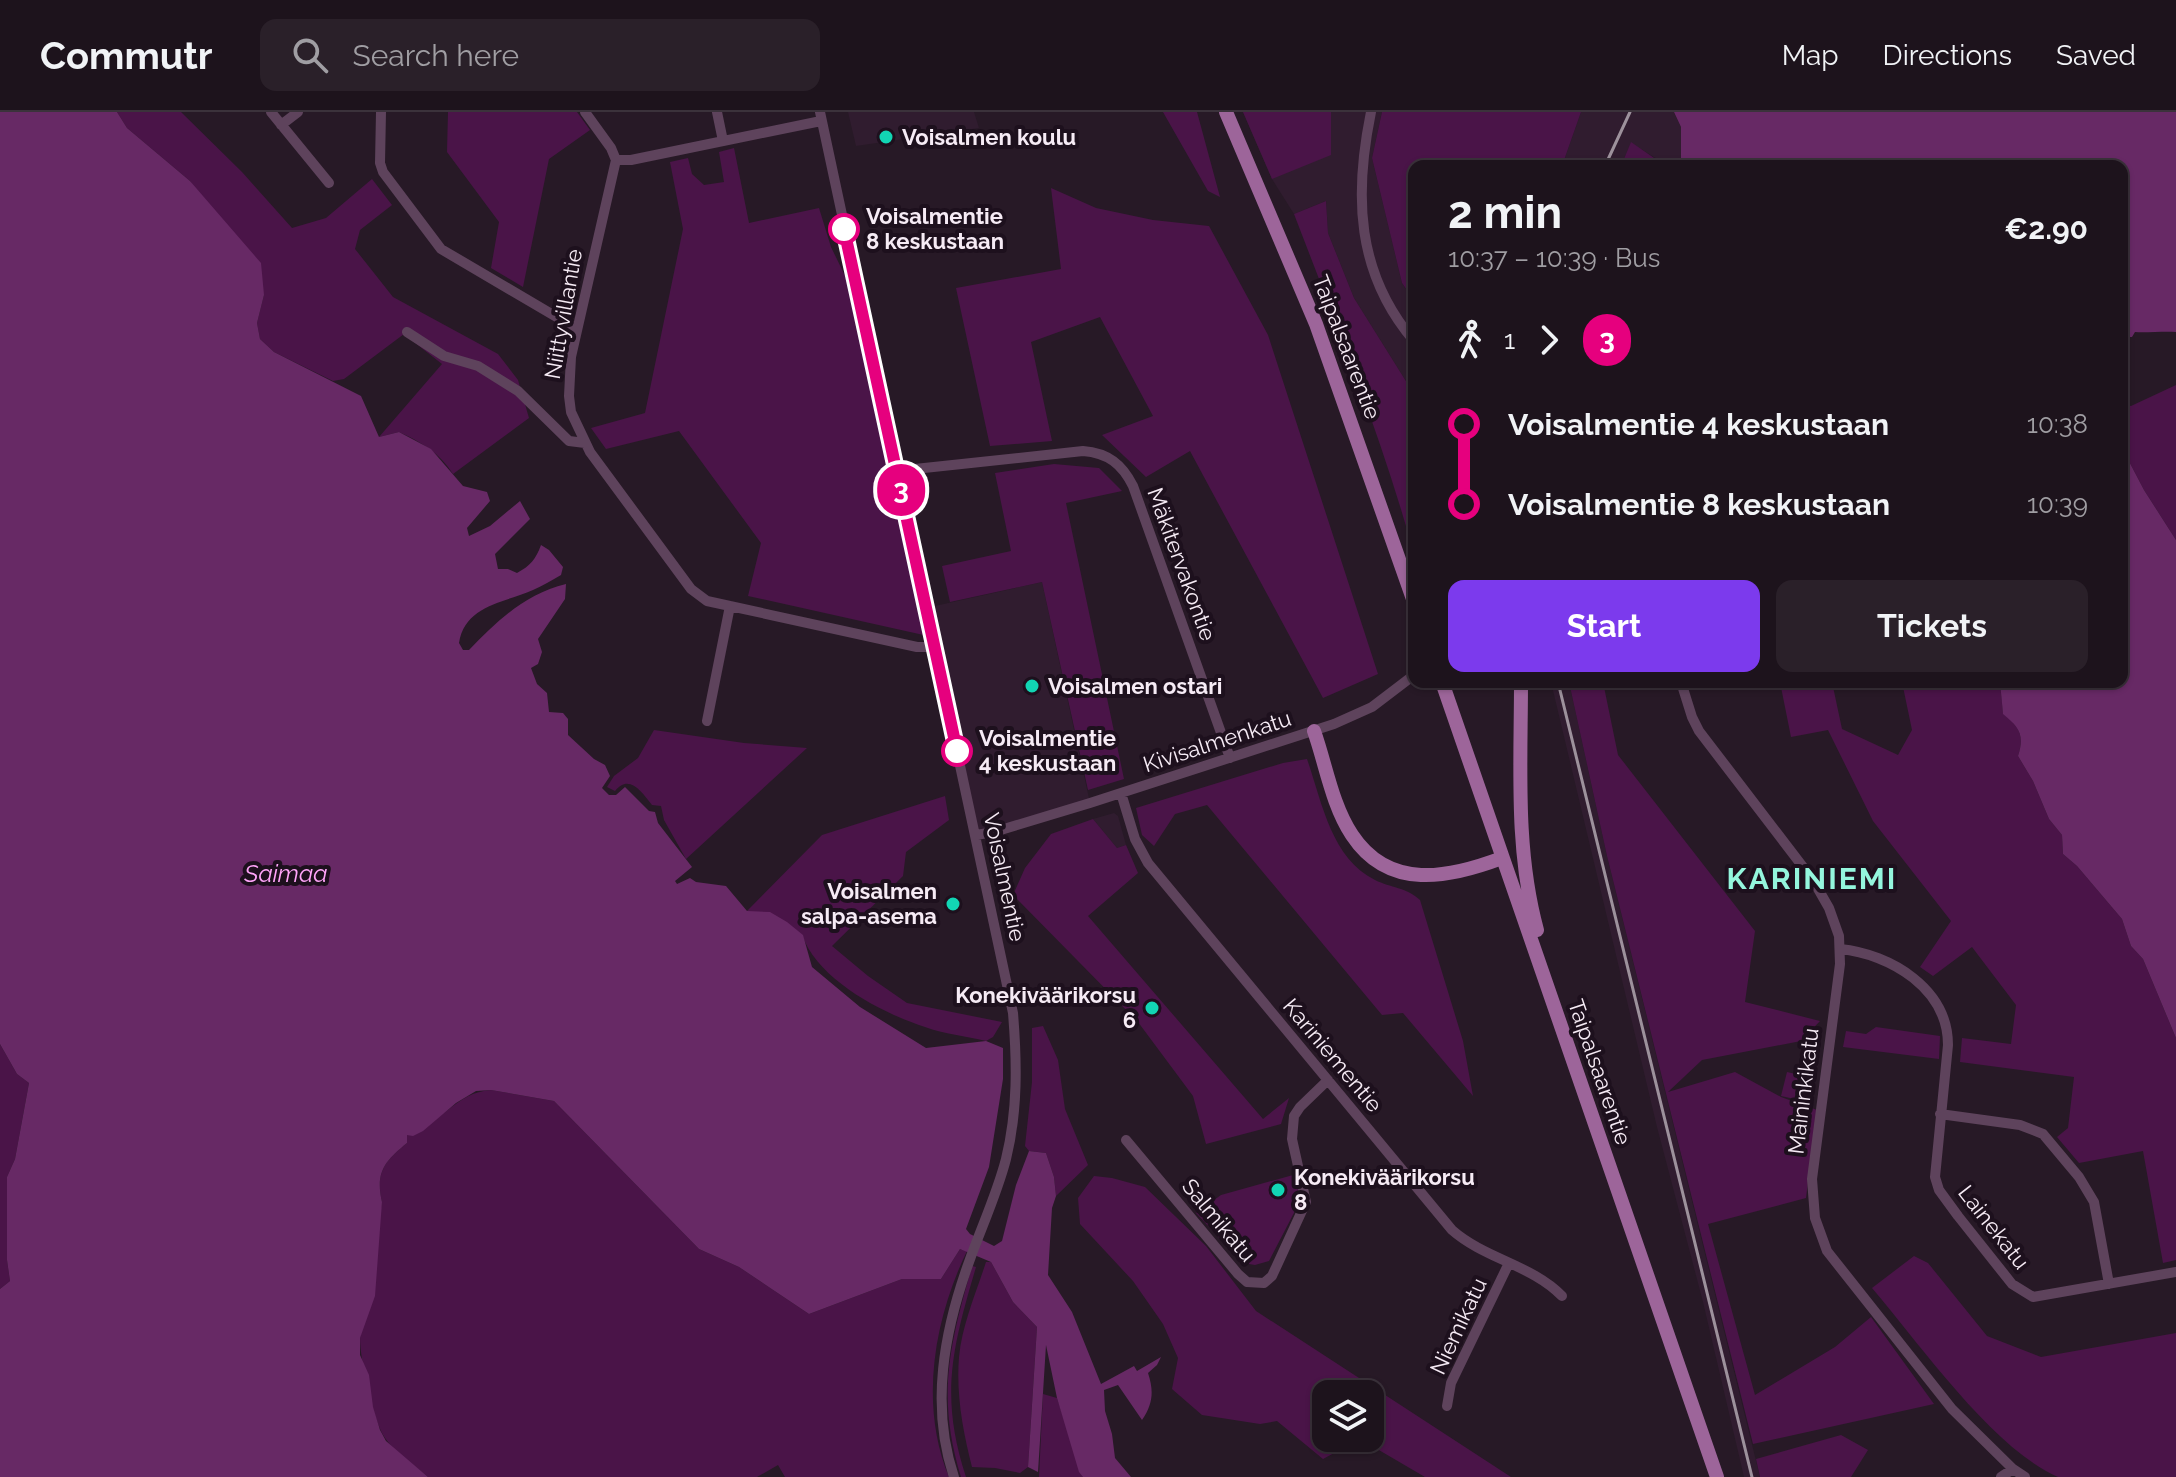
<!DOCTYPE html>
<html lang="en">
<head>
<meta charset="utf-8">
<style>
	:root { --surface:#1d131c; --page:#2a2029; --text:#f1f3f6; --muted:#a09ea3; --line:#3b323b; --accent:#7c3aed }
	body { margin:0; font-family:Raleway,sans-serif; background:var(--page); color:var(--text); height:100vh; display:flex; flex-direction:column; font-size:30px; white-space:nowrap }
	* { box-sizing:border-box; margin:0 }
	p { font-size:26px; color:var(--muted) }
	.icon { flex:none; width:44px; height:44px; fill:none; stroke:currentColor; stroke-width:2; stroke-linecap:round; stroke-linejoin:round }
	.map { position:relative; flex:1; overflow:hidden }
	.sheet { position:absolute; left:1408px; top:48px; width:720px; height:528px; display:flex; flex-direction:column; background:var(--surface); border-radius:16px; box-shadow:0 2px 6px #0004,0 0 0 2px var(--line) }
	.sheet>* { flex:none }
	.badge { padding:0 16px; border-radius:26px; font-size:28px; line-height:52px }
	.buttons { position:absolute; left:1312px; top:1268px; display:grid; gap:16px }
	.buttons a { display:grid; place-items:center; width:72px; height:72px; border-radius:16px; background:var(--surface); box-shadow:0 2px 6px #0004,0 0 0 2px var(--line); font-size:40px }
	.map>.badge { position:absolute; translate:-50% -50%; box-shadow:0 0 0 4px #fff }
	.legs { display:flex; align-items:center; gap:12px; height:88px; padding:0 40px; font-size:26px }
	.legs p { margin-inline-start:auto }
	.overview { display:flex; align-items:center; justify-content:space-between; height:136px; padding:0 40px }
	h1 { font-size:44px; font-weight:700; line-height:60px }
	.cta { display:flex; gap:16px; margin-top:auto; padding:16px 40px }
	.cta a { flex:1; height:92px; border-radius:16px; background:var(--accent); color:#fff; font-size:32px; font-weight:700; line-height:92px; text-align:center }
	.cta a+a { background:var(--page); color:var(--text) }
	ul { padding:0 40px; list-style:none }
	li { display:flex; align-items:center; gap:28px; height:80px; font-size:30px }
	li i { display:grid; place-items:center; width:12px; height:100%; margin:0 10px; background:currentColor }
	li i::after { content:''; width:20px; height:20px; margin:-10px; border:6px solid; border-radius:50%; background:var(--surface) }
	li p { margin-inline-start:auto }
	li:first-child i { background:linear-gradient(#0000 50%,currentColor 0) }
	li:last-child i { background:linear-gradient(currentColor 50%,#0000 0) }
	header { display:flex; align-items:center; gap:48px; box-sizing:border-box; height:112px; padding:0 40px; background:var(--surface); border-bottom:2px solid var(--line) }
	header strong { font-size:38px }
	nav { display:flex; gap:44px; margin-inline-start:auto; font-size:28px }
	.search { width:560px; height:72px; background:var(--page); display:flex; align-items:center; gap:20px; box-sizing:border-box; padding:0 28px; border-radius:16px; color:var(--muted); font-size:30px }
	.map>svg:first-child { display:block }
</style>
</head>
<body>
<header>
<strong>Commutr</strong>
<div class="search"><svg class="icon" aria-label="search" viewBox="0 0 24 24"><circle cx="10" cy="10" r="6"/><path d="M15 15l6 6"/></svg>Search here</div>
<nav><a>Map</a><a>Directions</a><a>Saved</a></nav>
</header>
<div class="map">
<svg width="2176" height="1365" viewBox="0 0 2176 1365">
	<rect width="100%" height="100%" fill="#271926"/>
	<path fill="#301c2f" d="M848,0H974L979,16L856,34Z
		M1243,0H1382L1372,46L1402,171L1414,188V282L1354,186L1328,121L1326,89L1294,102L1272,67Z
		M1581,0H1674L1681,15V54H1657V47L1631,31L1621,54H1562Z
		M1042,470L1090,691L976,723L926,496Z
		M1551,570H1569L1607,744L1760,1365H1744L1703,1190L1657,1015Z
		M1114,701L1118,704L1126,733L1117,736L1093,707Z"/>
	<path fill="#4a1448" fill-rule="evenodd" d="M117,0H181L242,60L292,116L326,106L372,67L392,93L360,118L355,137L393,185L498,242L518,268L529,306L453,362C440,341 421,330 399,320L379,325L442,252L404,222L344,267L333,269L274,240L260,227L257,211L264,183L190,69L127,16Z
		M448,0H577L590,18L549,47L523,175L491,156L499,110L447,40Z
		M1163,0H1197L1220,85L1208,79Z
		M1243,0H1331V43L1272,67Z
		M1382,0H1581L1562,54H1414V188L1402,171L1372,46Z
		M1631,30L1657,48V54H1621Z
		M734,36L749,111L819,96L831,135L850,174L928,524L748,484L761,431L679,319L606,337L591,316L645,301L683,117L670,50L688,46L692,62L704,73L724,70L719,40Z
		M1051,76L1096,96L1153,108L1209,114L1268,223L1378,562L1323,586L1190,339L1146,365L1102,323L1153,304L1100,205L1031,230L1052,329L990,334L956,176L1061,157Z
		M1326,89L1328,121L1354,186L1414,282V442C1382,326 1337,214 1294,102Z
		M2176,273V428L2144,378L2122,336V292L2131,294Z
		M1054,352L1099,356L1122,379L1066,391L1124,667L1088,678L1042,470L950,490L942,454L1011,439L995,361Z
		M1569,570H1603L1618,643L1755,819L1745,890L1820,909L1801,929L1702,948L1668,980L1735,960L1781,985L1817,998L1806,1086L1708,1112L1755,1283L1835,1235L1871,1205L1934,1292L1753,1332L1607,744Z
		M1780,570H1832L1842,617L1898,643L1912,618L1902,570H2000L2003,601C2019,615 2025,623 2018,644L2033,669L2049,707L2062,723L2063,742L2077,754L2122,807L2131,834L2143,847L2176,926V1148L2163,1151L2143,1039L2079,1051L2057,1025L2068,1016L2074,965L1960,950L1962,926L2011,932L2016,893L1972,835L1933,864L1920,855L1951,809L1873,709L1828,618L1791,625Z
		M654,618L744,631L807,636L686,747L664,708L661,694L652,693C642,680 629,661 615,679L607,675L614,664L638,646Z
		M1307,647C1322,690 1331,746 1375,768C1391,776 1406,775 1420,788L1463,929L1473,984L1403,901L1382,903L1207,693L1175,702L1154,734L1142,723L1136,696L1283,651Z
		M945,684L949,708L906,740L903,764L832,834L868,864L907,891L1002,910L993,925L986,929C966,924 944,922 925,915C882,901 818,868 802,823L747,799L822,723Z
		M1093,707L1117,736L1126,733L1138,761L1088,804L1263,1007L1289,986L1281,1012L1206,1032L1193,984L1138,910L1013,783L1025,756L1051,722Z
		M1043,914L1058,948L1065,997L1088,1053L1056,1084L1054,1065L1046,1041L1029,1039L1025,1034L1032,970V916Z
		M1876,915L1940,924L1939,947L1843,935L1846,919L1866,922Z
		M0,932L17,962L29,971L15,1047L7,1065V1148L10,1169L0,1177Z
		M1787,960L1805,964L1799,988L1781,984Z
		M491,978L554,989L699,1137L739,1155L809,1202L902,1167H941L960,1137L967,1139C934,1207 919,1293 949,1365H785L778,1353L757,1365H428C414,1353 395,1341 385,1326C373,1309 360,1248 360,1226L382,1090C375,1060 385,1049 407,1031V1023C439,1014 456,980 491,978Z
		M1293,1063L1300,1081L1296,1097L1269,1149L1255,1153L1243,1151L1196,1101L1221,1083Z
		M1094,1064L1112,1066L1145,1075L1206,1134L1256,1199L1511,1365H1425L1360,1327L1323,1347L1277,1309L1260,1312L1202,1303L1172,1277L1178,1246L1163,1212L1133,1169L1080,1112L1078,1086ZM1326,1282H1370V1326H1326Z
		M1914,1144L1928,1151L1987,1224L2041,1245L2176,1221V1365H2058C1993,1337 1919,1231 1872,1176Z
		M986,1150H991L1013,1190L1037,1215L1028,1355L1020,1361L995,1356L972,1355C963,1319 956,1283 959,1245C962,1213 976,1181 986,1150Z
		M972,1154L976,1155C953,1234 939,1283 966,1365H961C936,1283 950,1233 972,1154Z
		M1043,1282L1057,1286L1083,1365H1039Z
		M1841,1323L1868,1338L1851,1365H1760L1756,1347Z"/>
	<path fill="#672965" d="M0,0H117L127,16L190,69L261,151L264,183L257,211L260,227L274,240L361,284L379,325L399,320L431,337L463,374L487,380L490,389L467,416L469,424L490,414L520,389L530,407L495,442L498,457H508L517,461C530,454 536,447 541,433L549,438L563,455L561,463C552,468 542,474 533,478C504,491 465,493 459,531L463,538H469C497,509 525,482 566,472L565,487L538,527L542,540L538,552L531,556L537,572L547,581L549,600L563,601L568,607V623L594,647L605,653L610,664L602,676L609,683H616L625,675L649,699L655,700L658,711L692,755L675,769L677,772L690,766L696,770L726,774L747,799L770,800L787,810L803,823L812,855L860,895L926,936L986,929L1003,936V967L989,1055L966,1117L970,1122L994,1134L1002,1129L1016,1073L1029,1039L1046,1041L1054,1065L1056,1084L1052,1096L1048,1163L1072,1200L1101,1272L1134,1254L1137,1259L1161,1245L1157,1253L1148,1261C1154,1279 1153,1292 1142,1308L1118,1273L1104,1278L1105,1299L1112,1322L1115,1346L1131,1365H1083L1079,1360L1057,1286L1046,1233L1038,1360L1028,1355L1037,1215L1013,1190L991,1150L960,1137L941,1167H902L809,1202L739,1155L699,1137L554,989L491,978L476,979L456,991L423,1019L413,1024L407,1023V1031C385,1049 375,1060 382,1090L375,1184L360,1226V1243L369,1263L373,1295L380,1318L386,1329L428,1365H0V1177L10,1169L7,1148V1065L15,1047L29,971L17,962L0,932Z
		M1674,0H2176V220C2164,219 2145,221 2135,220L2132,225H2122V54H1681V15Z
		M2122,336L2144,378L2176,428V926L2143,847L2131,834L2122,807L2077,754L2063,742L2062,723L2049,707L2033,669L2018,644C2025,623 2019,615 2003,602L2000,570H2122Z"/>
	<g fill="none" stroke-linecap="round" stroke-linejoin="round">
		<path stroke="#5e435c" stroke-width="10" d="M271,0L329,71
			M381,0L380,51L383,60L441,137L577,217
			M585,0L611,36L616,48
			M717,0L723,29
			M820,0L1013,901C1017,950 1018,998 1006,1047C997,1082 981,1116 969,1150C944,1219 930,1294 954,1365
			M1371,0C1354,83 1356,161 1414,229
			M821,9L631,48H616L571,245L569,284L571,300L590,340L691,477L707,489L917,535H934
			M281,13L298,0
			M407,220L444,244L478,254L518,279L569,329L585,331
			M896,359L1083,339C1108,341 1122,352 1133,374L1230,646
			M1681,570L1692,605L1699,619L1813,768L1829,796L1839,824L1840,852L1812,1067L1815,1106L1827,1139L1952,1297L2013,1357L2025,1365
			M707,609L730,494
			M1121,681L1135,727L1148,751L1452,1118C1485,1147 1532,1153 1562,1184
			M976,723L994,720L1090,691L1334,612L1372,595L1414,563
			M1840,837C1891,842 1948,877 1948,933L1935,1065L1939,1078L1958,1104L2012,1172L2033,1185L2176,1160
			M1940,1002L2020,1013L2043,1022L2079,1065L2094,1090L2109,1172
			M1126,1028L1238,1162L1247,1170L1264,1171L1272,1164L1306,1090L1292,1027L1294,1004L1300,995L1328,968
			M1447,1294L1451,1271L1509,1151
			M2001,1365L2013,1357"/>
		<path stroke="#9d659a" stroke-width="14" d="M1226,0L1316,212L1414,490
			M1442,570L1717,1365
			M1521,570C1521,652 1515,738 1537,818
			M1314,619C1326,653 1332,693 1352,723C1389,779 1449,766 1502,746"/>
		<path stroke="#9d919c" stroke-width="3" d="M1605,54L1630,0
			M1558,570L1752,1365"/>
	</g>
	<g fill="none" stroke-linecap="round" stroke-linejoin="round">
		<g stroke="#fff" stroke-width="18">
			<path id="line-1" d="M844,117L957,639"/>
		</g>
		<use href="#line-1" stroke="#e6007e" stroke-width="12"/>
	</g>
	<g fill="#12d5b4" stroke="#1d101d" stroke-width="3">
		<circle cx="886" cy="25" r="8"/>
		<circle cx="1032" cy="574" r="8"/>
		<circle cx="953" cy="792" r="8"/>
		<circle cx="1152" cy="896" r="8"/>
		<circle cx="1278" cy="1078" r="8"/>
	</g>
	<g fill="#fff" stroke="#e6007e" stroke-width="4">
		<circle cx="844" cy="117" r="14"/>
		<circle cx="957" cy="639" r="14"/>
	</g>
	<g text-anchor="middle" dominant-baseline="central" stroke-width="8" stroke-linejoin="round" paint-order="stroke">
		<g font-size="22" font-weight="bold" fill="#f6ebf5" stroke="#1d101d" text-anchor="start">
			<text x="902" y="25">Voisalmen koulu</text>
			<text x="1048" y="574">Voisalmen ostari</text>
			<text x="937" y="779" text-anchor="end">Voisalmen<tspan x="937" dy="25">salpa-asema</tspan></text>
			<text x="1136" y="883" text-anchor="end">Konekiväärikorsu<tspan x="1136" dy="25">6</tspan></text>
			<text x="1294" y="1065">Konekiväärikorsu<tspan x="1294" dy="25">8</tspan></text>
		</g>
		<g font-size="22" font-weight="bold" fill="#f6ebf5" stroke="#1d101d" text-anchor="start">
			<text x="866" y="104">Voisalmentie<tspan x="866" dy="25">8 keskustaan</tspan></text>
			<text x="979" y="626">Voisalmentie<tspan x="979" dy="25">4 keskustaan</tspan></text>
		</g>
		<g font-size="22" fill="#f6ebf5" stroke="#1d101d">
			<text transform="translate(563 202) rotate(-80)">Niittyvillantie</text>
			<text transform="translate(1347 235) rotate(69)">Taipalsaarentie</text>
			<text transform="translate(1182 452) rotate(70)">Mäkitervakontie</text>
			<text transform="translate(1217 629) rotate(-18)">Kivisalmenkatu</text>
			<text transform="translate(1005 765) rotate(78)">Voisalmentie</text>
			<text transform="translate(1333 943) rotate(50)">Kariniementie</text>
			<text transform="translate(1600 960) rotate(71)">Taipalsaarentie</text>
			<text transform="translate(1803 979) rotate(-83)">Maininkikatu</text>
			<text transform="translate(1219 1108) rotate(50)">Salmikatu</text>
			<text transform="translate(1994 1115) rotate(52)">Lainekatu</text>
			<text transform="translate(1458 1214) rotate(-65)">Niemikatu</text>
		</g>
		<g font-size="24" font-style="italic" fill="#ffa4f9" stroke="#1d101d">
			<text x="286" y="761">Saimaa</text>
		</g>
		<g font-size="30" font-weight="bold" letter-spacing="2" fill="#94f6dd" stroke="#1d101d">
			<text x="1812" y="766">KARINIEMI</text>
		</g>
	</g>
</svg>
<div class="buttons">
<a><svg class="icon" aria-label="layers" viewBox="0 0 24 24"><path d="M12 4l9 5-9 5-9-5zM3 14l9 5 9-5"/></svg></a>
</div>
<b class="badge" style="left:901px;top:378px;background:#e6007e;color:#fff">3</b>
<section class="sheet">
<div class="overview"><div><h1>2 min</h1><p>10:37 – 10:39 · Bus</p></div><b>€2.90</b></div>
<div class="legs"><svg class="icon" aria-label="walk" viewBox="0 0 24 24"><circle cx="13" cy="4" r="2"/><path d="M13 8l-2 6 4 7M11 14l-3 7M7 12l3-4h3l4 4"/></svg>1<svg class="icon" aria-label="forward" viewBox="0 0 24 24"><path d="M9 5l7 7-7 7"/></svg><b class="badge" style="background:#e6007e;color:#fff">3</b></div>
<ul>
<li><i style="color:#e6007e"></i><b>Voisalmentie 4 keskustaan</b><p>10:38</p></li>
<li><i style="color:#e6007e"></i><b>Voisalmentie 8 keskustaan</b><p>10:39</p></li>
</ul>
<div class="cta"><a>Start</a><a>Tickets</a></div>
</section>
</div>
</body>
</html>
